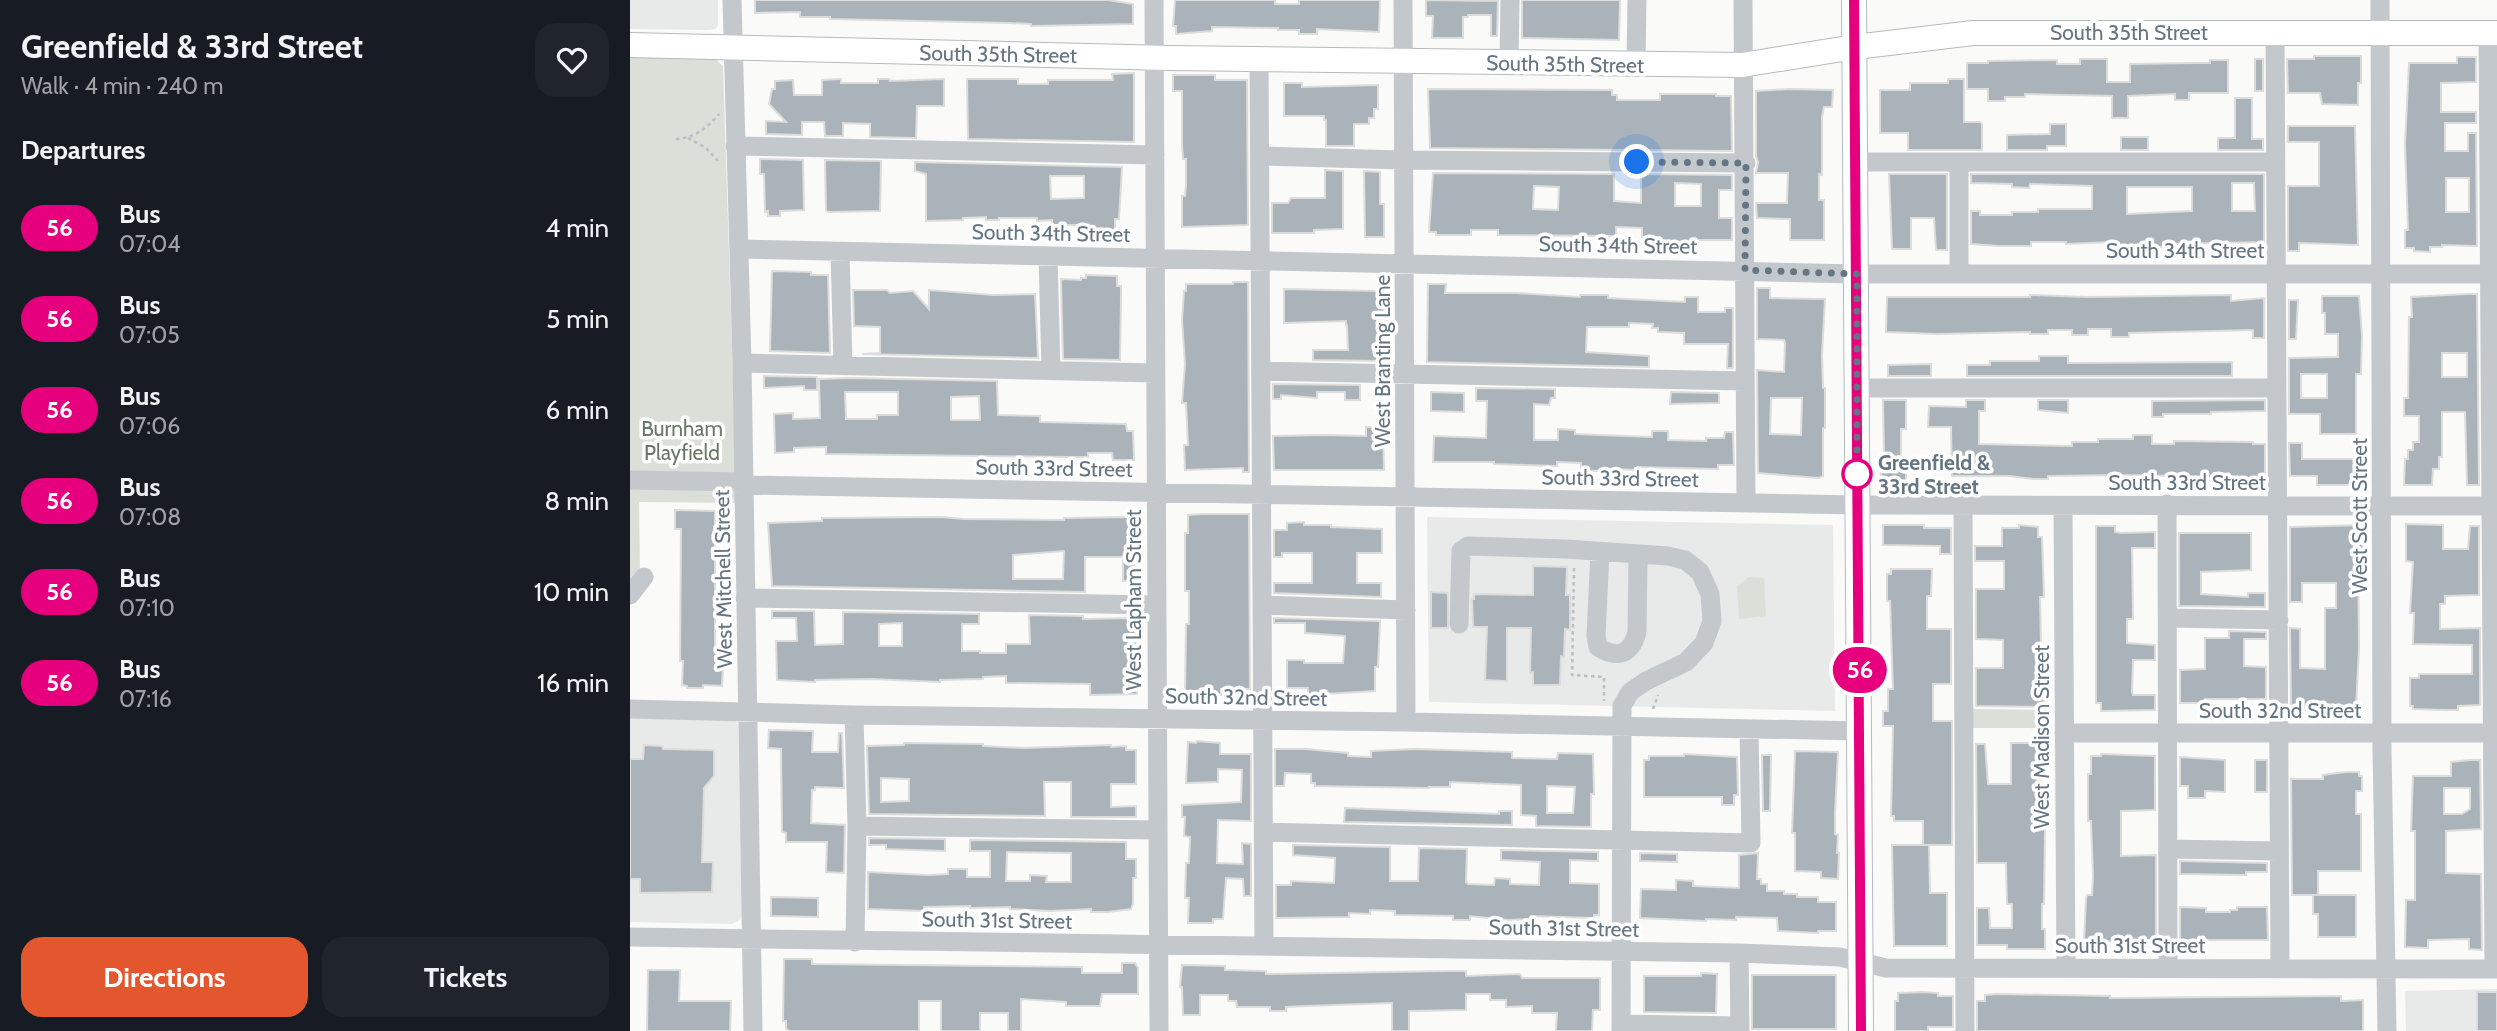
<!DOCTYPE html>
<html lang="en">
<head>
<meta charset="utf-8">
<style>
	:root { --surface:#171b24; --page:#20242c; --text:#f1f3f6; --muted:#9ea1a6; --accent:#e4572e }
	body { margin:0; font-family:Cabin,sans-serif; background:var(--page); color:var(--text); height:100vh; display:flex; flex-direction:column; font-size:26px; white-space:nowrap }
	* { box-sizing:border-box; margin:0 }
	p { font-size:23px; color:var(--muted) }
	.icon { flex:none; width:38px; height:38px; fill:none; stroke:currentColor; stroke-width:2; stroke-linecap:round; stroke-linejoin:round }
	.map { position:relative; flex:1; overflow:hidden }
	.side { display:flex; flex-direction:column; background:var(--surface); width:630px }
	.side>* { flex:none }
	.badge { padding:0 14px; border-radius:23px; font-size:24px; line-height:46px }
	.you { position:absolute; width:35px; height:35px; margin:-18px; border:5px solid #fff; border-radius:50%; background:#1a73e8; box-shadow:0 0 0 10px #1a73e833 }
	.map>.badge { position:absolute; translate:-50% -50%; box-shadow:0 0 0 4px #fff }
	h2 { padding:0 21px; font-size:26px; line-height:63px }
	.round { display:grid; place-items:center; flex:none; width:74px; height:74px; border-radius:21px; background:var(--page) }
	.summary { display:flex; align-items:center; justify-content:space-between; height:119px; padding:0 21px }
	h1 { font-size:33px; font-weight:800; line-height:52px }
	.primary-button { display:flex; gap:14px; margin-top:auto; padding:14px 21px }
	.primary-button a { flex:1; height:80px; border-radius:21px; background:var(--accent); color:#fff; font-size:28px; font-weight:800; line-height:80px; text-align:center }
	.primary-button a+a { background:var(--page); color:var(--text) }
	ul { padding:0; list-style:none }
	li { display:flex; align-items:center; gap:21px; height:91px; padding:0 21px }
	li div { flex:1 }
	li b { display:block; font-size:26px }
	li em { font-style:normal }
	li .badge { min-width:77px; font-weight:700; text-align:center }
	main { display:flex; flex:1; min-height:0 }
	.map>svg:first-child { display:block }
</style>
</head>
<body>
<main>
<section class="side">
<div class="summary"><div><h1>Greenfield &amp; 33rd Street</h1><p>Walk · 4 min · 240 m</p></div><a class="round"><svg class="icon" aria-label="heart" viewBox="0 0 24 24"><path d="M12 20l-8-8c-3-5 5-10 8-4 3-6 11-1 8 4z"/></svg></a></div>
<h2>Departures</h2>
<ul>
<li><span class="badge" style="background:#e6007e;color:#fff">56</span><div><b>Bus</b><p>07:04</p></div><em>4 min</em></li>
<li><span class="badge" style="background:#e6007e;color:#fff">56</span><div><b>Bus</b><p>07:05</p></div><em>5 min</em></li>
<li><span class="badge" style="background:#e6007e;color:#fff">56</span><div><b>Bus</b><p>07:06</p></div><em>6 min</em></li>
<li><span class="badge" style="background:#e6007e;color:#fff">56</span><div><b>Bus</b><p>07:08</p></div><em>8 min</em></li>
<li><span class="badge" style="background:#e6007e;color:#fff">56</span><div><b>Bus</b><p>07:10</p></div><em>10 min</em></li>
<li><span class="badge" style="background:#e6007e;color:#fff">56</span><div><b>Bus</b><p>07:16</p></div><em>16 min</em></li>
</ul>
<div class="primary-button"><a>Directions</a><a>Tickets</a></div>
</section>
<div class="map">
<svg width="1867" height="1031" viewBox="0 0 1867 1031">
	<rect width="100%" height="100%" fill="#fafaf8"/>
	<path fill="#e8e9e9" d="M0,0H88V25L86,29L78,30L0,29Z
		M797,517L1203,525L1205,711L799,702Z
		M0,716L106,721L108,725L112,915L109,921L101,924L0,922Z
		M1867,989V1031H1776L1775,991Z"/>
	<path fill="#dadfd7" d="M0,58H84L93,66L107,503L9,502L10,573L0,583Z
		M1119,577L1134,578L1136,616L1109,619L1107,586Z
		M1341,709L1418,710V728H1341Z"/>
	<path fill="#aab3b9" stroke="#dcdcda" stroke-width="2" fill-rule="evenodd" d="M125,0H478L503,4V24L401,26V24L380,23L200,19V17H170V12L125,13Z
		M545,0H645V4H669V0H750L749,32L687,29V34H669V30H648V28L582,27V31L546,34V26H543Z
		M796,0L868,1L867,36H861V15H838V17H833V38H802L803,16H796Z
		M892,0H990L989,40L892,38Z
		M1684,56H1731V83H1728V105L1692,104L1690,93H1658L1657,59H1684Z
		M1827,57H1846V82L1811,83V112H1846V123H1815V151H1838V133H1846L1847,246L1812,245V247H1800V252L1784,251V248H1775V230H1778L1775,144L1779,63H1827ZM1816,178H1839V212H1816Z
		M1450,59H1477V82H1500V64L1564,63H1580V60H1598V93H1559V100H1545V94L1498,96V118H1482V96L1395,94V97H1375V101H1358V89H1337V63H1358V61L1427,60V64H1450Z
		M1625,59H1633V91H1625Z
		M504,73V142L338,139L337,79H388V84H418V80H483L482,74Z
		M543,75H585V80H617L618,225L552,227V196H555L556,185V159H553L552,144V91H543Z
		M211,79V83H248V79H259L260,81L314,79V106H287L286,138L240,137V124L213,123V136H195L194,122H172V135L136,134V121L156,122L139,104L142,89H145V81L163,80L164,95H192V80Z
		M1318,79H1334V122H1350L1352,124V150H1278V133H1250V90H1280V83H1318Z
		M654,83H672V87L748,85V109H744V118H739V124H724V146H696V120H694V116H654Z
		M798,89L982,90V95H987V100H1030V94H1086V96H1101L1102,151L800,148Z
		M1159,89L1203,90L1202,107H1194L1192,117V175L1189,174V200H1194V240H1160V219L1127,218L1126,203H1157L1158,173H1126L1128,162L1126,156V91Z
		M1605,98H1622V139H1633V150H1588V138H1605Z
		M1420,124H1436V146H1417V150H1377V135L1420,134Z
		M1658,126H1725L1728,245L1669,243V251H1658V186H1689V142H1658Z
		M1491,137H1518V150H1491Z
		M130,159L173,160L174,210L150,211V216H138V211L135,212L134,174H130Z
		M195,160L251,161L250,211L198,212L196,210Z
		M285,162L492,167L489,219H485V230L453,229V225H422V220L407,221V218H369V220H356V217L333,218V220L296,221V174L285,171ZM420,176H454V198L421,199Z
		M695,170L713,171V229L684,230V233H642V203H658L661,198H695Z
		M734,171L750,172V204H754V237H735Z
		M803,173L984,174V201L1011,203V174L1102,175V190H1089V218H1102V240H1067V243L1030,242V237H1012V228L986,227V236L868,235V230H841V235H806V232H799ZM1045,183L1071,184V206H1045ZM904,186L929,187L928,210L903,209Z
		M1259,174H1317V250H1306L1304,218H1281V249H1262Z
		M1341,174H1634V242L1540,244V247H1502V245H1481V242L1436,244V242H1401V246H1369L1341,244V211H1350V215H1382V212H1408V209H1462V186L1400,184L1399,188L1382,187V184L1341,183ZM1602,183H1624L1625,211H1602ZM1497,187H1562V211L1497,214Z
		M142,271L181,272V275H198L200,353L140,351Z
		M456,275L487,276V286H491V298L490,360L433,359L431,279L451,280V278H456Z
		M603,282H618L619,472H613V468L555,470L554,445H558L556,403H552L555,364L552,320L554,291H556V284H603Z
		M798,284H816L815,293H886L950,297V295H978V298L1055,302V297H1068V312H1095V308H1103V368H1097L1098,344H1054V333L1028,332V328H1022L1023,324L999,323V327H957L956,352L1019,356V367L797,362Z
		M1127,288H1140V298L1195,299L1192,355L1193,388H1195V428H1193V476L1189,478L1128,473L1127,370L1154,372L1155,343L1154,340L1127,339ZM1141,398H1172L1171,435L1140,434Z
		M654,289L747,291V297H754L753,361L683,360V350H718L717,325H716V321L654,323Z
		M223,290H257L260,293L283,291L299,309V290L363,295L405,294L408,358L232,354L250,353V327L224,326Z
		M1837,294H1847L1849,485H1837L1835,412H1812V457H1809V469H1803L1802,485H1774L1775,459H1778V450H1783V442H1789V416H1774V398H1778L1779,317H1782L1781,297ZM1812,353H1837V377H1812Z
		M1400,295L1458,297L1601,295V301L1634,298V338H1623V330L1499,333V337H1481V329H1458V335H1442V330H1418V334H1400V332L1307,334L1256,332L1257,297H1400Z
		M1692,296H1729L1732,335L1731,374H1726V434H1690V414H1659V358L1708,357V334H1695V313H1692ZM1671,374H1697V398H1671Z
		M1659,300H1668L1666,339H1659Z
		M1409,356H1438V363L1602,362V376H1337V365H1360V361H1409Z
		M1301,364V376H1258V365Z
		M134,376L187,377V390H174V386L134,388Z
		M222,378L367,381L368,415L410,416V422L496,424L497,431H503L504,460H483L482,453H458V457H438L196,454V447L164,448V452L145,453L144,414L163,413V419L190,418L189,379ZM215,392H268V415H247V419H216ZM349,396L350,420H321V397Z
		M643,384L730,385V400H715V392H687V398L651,395V399H643Z
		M846,388L925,389V398H921L919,405L904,404V440H928V429L945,430V434L1022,437V431H1038V440L1076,441V438H1094L1095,432H1103L1104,465H1088V469L1007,467V470L983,469V472L951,470V463L927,462V466L864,464V462H803L804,436L856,438L857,401H846Z
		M801,392L834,393V412L801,411Z
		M1041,392L1089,393V403L1040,404Z
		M1253,400H1276V429H1271V470H1276V486H1251V456H1254Z
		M1336,400H1355V411H1349V444L1442,446V442H1468V439H1503V435H1522V444H1544V441L1623,442V444H1635V479L1584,480L1546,479V476L1489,475L1418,476V479H1403L1380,476H1322L1321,427H1298L1299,406L1336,407Z
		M1408,400H1438V413L1408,410Z
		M1635,400V411L1581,412V414H1533V417H1522V401Z
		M736,427H753L754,470H644L643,436L693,435L736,436Z
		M1659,443H1672V459H1733V485H1687V476H1660Z
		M45,510L85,511V646H87L86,667H93L92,686L73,685V688H57V686L52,685L53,661H50L51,529H45Z
		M572,514H619L620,689H591V695L555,696L556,624H559V591H555V533H558V515Z
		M311,517L334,519L434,520V518L505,517L504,581H493V557H455V592L142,586L138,523L192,521V518ZM434,551L433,579H383V555Z
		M674,522V525H701V527L752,529V553H727V583H751V597L644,593V583H682V553H652V557H644V530H657V523Z
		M1776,524L1813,525V549H1838L1840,526H1849V595L1815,596V604H1810V629L1850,628V705L1828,706V710H1815L1783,709V706H1780V678H1789V674H1842V645L1783,644L1784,613H1780L1783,562L1776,561Z
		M1253,525H1294V528H1321V554H1310V546L1253,545Z
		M1389,525L1408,527V537H1412L1414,597H1410L1411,646H1406V669L1408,677H1413V688H1416V707L1346,706V668H1373V640L1346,639V589H1374V561H1345V546H1372V528H1389Z
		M1734,525V548H1728L1729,648L1726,707L1680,706L1676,707V710H1661L1660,628L1670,629V668L1695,669V608H1706V583H1672V602H1660V527Z
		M1466,526H1485V532L1491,533L1525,532V548H1502L1503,619H1497V643L1525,645V660H1503L1502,692L1503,695H1525V710L1471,711V703H1466Z
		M1549,533H1621V570L1571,572V594L1618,597V593H1635V607L1549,606Z
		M903,566L937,567L936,595H940V630L935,629L934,657L931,656L930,685H903V672L900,673L901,628H877V681L855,680L857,627H843L842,599H844V594L903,595Z
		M1261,569H1302L1301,596H1297V629H1321V684H1303V721H1322V845H1293V821H1264V816H1261L1263,726H1253V711H1258V689H1263L1260,601H1257V574H1261Z
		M801,592L818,593V628H801Z
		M142,611H184L185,645L213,644V612L349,614V624H332V651H350V653H376V644H400L399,615L453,616V619L505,618L507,694L460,695V684L376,683V676L353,677V679L310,680V682L241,679L185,680V682L147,680L146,641H167L166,618H142ZM272,623V646H249V624Z
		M644,618L750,621L748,667H745V691L678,695V688H657V660H674V663H713L715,636L675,633V623H644Z
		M1599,631L1636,632V639H1614V666L1636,667V699H1575V703H1550V670L1575,669V638H1599Z
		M139,730L183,731L182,752H208L209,733H212L214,788L185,787V790H182L181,823L215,825L214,873L196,872L197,842H156V833L152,832L151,749L138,748Z
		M567,741L590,743V754H621V821L588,820L587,863L613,864L612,843L621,844V896H614L613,879L596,878L593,919H583V923H558L559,898H555L556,863H559L560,837L554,836L555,817H552V805L611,802L612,770L588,769V782L556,783L558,742L566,743Z
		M274,743L353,744V746L394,748L481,745V747L496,746V750H506V784H481V807L506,806V817H441V782H414L415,816L239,814L237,746L274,745ZM251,778L279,779V801L251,802Z
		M1381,743H1413L1410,826H1415L1414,904H1412V929H1415V949H1377V945H1347V908H1359L1360,928H1382V904H1377L1376,863H1347L1346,744H1355L1358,784H1381Z
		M14,745L32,746L33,749L84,750V776L74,788L72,862H83L82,892L10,893V879H0V759H13Z
		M645,749H676L718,753V756L741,757V751L785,749L882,752V758L927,759L928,753L963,754L964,794H961V827L906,826V816L891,815V785L820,782V787H799V788L685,786V783H681V774L655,773L654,786H645ZM917,786L945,787L943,813H917Z
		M1165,751L1208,752L1205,813V834L1208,835L1207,853H1209L1208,879L1191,878V872L1165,871V833H1162Z
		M1054,754L1107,757L1108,795H1104V805H1092V797H1014V760H1019V756H1054Z
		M1471,754L1525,756V810L1491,811V856L1526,855V940L1454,942L1456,899L1457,895H1462L1463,876L1461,821H1458V774H1461V756H1471Z
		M1132,755H1141L1140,811H1133Z
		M1550,757L1595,760V792L1575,791V798H1558V786H1550Z
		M1625,760H1637V792H1625Z
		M1840,760H1850L1851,829L1816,831V873L1851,874L1852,950L1839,949V939L1798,940V948L1775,947L1776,900H1785V831H1781L1783,776H1821V762ZM1814,788H1840V809L1832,814H1814Z
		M1716,772H1729V776H1732V791H1726V814H1731V871H1688V895H1662L1661,779H1693V775Z
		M715,808L869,814V811H882V825L714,822Z
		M239,838L315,839V851L256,849V845H239Z
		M340,840L496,842V859H506V878H503V903L501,909L478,912H461V909L420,911L380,909V907L340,908V906L294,907V911L238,909V872L298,875L318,874V869H337V877H360V851H340ZM377,852L441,853V882H416L417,876L400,875V881H376Z
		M663,845L760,847V881H788L789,848L837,849L836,882L838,884L864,885L865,878L880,879V884L909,885L910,862L871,860V850L968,852V861L940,860V883L969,884V915H964V918L901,916V919L878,920L840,916V920H823V916L765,915V911L740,910V914L719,913V917L646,918V885H661V881L704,883L705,858L663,855Z
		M1262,845H1299L1300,893H1317V946H1264Z
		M1010,853L1047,854V862L1010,861Z
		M1128,853L1127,879H1131V884H1137V891H1154V894H1167V897H1188V902H1206V931H1188V933L1148,931L1147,918L1106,917V920L1076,919V921L1010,918L1011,889L1046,890V880L1063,881V886L1109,888V855Z
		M1550,861L1637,863V872H1616V875L1550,874Z
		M1683,895H1726V937H1688V914H1683Z
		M141,897L188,898V917L141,916Z
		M1550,907L1576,908V912H1600V910H1607V907H1637L1638,940H1576V944H1560V940H1550Z
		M154,959H182V964L452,967V973H492V963H505L508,968V994H472L470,1006H436V1002L391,999V1031H378V1013H350V1031H311V1001H289V1031H160L156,1029V1021H153Z
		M552,965L595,966V970L636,971V974L818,971H836V976L890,974L892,978H970V1010H963L962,1031H926L927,1013H902V1006L876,1007V1000H860V994H836V1010L779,1011V1031H762V1003L677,1006L656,1007V1011H640V1007H607L606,1001H598V995H570V1015H553L552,987H550Z
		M18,970H50L49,1001H101L100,1031H17Z
		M1071,973L1087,974L1086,1013L1014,1012V976H1071Z
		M1122,975H1206V1029H1122Z
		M1292,992L1308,993V996H1323V1027H1298V1031H1265V1001H1268V993Z
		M1847,992H1867V1031H1847Z
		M1367,994L1480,996V998L1711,996V1001L1733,1000V1031H1347V1001H1355V995Z"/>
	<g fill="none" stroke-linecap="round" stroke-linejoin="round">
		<g stroke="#b5babe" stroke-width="26">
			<path id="major" d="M1224,0L1231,1031
				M0,45L539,58L1112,65L1225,47L1343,33H1867"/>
		</g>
		<path stroke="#bbbfc2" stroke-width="2.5" stroke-dasharray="3.5 3.5" stroke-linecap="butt" d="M58,138L76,148L88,161
			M46,139C65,138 77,128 89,114
			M944,568L942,675L974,677V701
			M1023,709L1028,695"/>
		<path stroke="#c3c8cc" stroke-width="19" d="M102,0L112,363L123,1031
			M524,0L529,1031
			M773,0L776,722
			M1113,0L1116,503
			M1750,0L1752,749L1757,1031
			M1645,32L1650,968
			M1858,33L1864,969
			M629,59L634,946
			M879,63L880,0
			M1006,64L1007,0
			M105,146L525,155
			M630,156L773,160L1116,163
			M1225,162H1645
			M1329,162V273
			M109,249L1226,274H1867
			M210,252L213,365
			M418,256L421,370
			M112,363L525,373
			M631,371L1115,381
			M1227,388H1647
			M0,480L113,482
			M113,485L1227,505L1867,506
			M1537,504L1538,968
			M1333,505L1335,1031
			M1433,506L1436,968
			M970,552L966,636L968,647C987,659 1001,655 1007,632L1008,556
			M0,595L14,577
			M115,598L526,605
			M633,605L776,610
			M1538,618L1649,620
			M829,624L831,551L838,546L936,549L1038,556L1055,560L1070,572L1080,594L1082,621L1074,643L1056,662L1016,681L1000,692L992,706L991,1031
			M0,709L224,715L776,722L1231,731
			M224,715L227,826L225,942
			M1434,733H1867
			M227,826L528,830
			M634,832L1121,843L1119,729
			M1538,849L1649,851
			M0,937L1109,953L1210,957L1256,968L1867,969
			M1109,953L1110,1031
			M991,1024L1110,1026"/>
		<use href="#major" stroke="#fff" stroke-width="24"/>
	</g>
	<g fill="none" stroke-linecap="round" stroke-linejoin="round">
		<g stroke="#fff" stroke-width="16">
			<path id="line" d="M1224,0L1231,1031"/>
		</g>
		<use href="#line" stroke="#e6007e" stroke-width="10"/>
		<path stroke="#657683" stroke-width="7" stroke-dasharray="0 12.6" d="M1007,162L1116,163L1115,270L1227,274V479V474"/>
	</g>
	<circle fill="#fff" stroke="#e6007e" stroke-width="3.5" cx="1227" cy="474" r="14"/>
	<g text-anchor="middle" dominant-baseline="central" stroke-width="7" stroke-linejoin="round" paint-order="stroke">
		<g font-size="21" fill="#657683" stroke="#fff">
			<text x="1499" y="32">South 35th Street</text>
			<text transform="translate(368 54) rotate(1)">South 35th Street</text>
			<text transform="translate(935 64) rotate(1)">South 35th Street</text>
			<text transform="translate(421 233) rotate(1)">South 34th Street</text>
			<text transform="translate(988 245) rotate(1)">South 34th Street</text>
			<text x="1555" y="250">South 34th Street</text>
			<text transform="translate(752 361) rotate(-90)">West Branting Lane</text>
			<text transform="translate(424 468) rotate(1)">South 33rd Street</text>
			<text transform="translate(990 478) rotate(1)">South 33rd Street</text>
			<text x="1557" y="482">South 33rd Street</text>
			<text transform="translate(1729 516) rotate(-90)">West Scott Street</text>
			<text transform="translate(93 579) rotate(-91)">West Mitchell Street</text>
			<text transform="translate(503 600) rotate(-90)">West Lapham Street</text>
			<text transform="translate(616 697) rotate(1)">South 32nd Street</text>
			<text x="1650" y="710">South 32nd Street</text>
			<text transform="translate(1411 737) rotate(-90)">West Madison Street</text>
			<text transform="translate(367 920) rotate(1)">South 31st Street</text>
			<text transform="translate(934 928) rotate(1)">South 31st Street</text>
			<text x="1500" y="945">South 31st Street</text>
		</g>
		<g font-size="21" fill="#687a64" stroke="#fff">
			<text x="52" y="428">Burnham<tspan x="52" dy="24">Playfield</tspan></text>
		</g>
		<g font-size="21" font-weight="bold" fill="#657683" stroke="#fff" text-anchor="start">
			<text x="1248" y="462">Greenfield &amp;<tspan x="1248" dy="24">33rd Street</tspan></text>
		</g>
	</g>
</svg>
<div class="you" style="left:1007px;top:162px"></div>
<b class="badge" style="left:1230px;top:670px;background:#e6007e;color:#fff">56</b>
</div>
</main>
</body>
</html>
